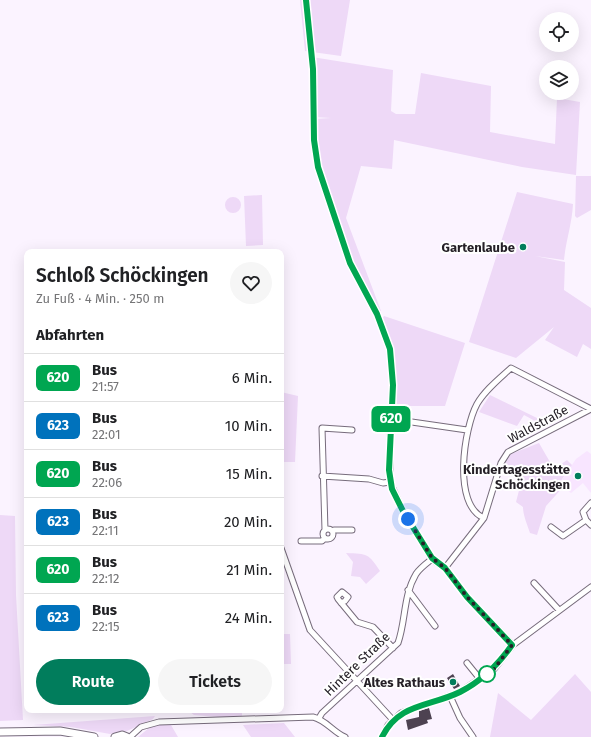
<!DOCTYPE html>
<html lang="de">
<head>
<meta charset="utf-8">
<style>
	:root { --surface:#fff; --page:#f6f6f6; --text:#202124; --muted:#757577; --line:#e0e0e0; --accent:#017d5c }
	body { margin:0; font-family:"Fira Sans",sans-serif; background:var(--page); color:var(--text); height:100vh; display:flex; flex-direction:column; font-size:15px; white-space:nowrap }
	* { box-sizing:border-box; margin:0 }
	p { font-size:13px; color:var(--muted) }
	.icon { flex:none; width:22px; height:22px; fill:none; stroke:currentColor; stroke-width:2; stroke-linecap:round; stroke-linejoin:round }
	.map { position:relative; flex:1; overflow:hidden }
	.side { position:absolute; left:24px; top:249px; width:260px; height:464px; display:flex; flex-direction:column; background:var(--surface); border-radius:8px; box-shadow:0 4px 16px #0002 }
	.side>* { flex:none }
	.badge { padding:0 8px; border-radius:6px; font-size:14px; line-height:26px }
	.fabs { position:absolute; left:539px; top:12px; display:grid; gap:8px }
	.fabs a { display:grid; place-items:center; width:40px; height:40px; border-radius:50%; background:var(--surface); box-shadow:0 4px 16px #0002; font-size:20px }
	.you { position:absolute; width:20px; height:20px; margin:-10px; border:3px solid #fff; border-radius:50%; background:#1a73e8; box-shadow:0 0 0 6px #1a73e833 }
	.map>.badge { position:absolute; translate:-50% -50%; box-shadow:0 0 0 2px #fff }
	h2 { padding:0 12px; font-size:15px; line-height:36px }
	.round { display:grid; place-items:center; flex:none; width:42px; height:42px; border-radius:21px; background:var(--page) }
	.overview { display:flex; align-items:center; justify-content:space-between; height:68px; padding:0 12px }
	h1 { font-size:19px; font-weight:600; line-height:30px }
	.action { display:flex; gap:8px; margin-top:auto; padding:8px 12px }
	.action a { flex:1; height:46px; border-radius:24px; background:var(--accent); color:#fff; font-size:16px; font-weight:600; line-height:46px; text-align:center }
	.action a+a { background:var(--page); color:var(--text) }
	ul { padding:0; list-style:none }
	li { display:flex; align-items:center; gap:12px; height:48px; padding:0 12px; border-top:1px solid var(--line) }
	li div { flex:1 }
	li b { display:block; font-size:15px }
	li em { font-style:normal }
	li .badge { min-width:44px; font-weight:700; text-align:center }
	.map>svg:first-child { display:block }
</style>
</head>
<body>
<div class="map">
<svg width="591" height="737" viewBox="0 0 591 737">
	<rect width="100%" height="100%" fill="#fbf3ff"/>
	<path fill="#f8e5ff" d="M587,451L591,454V493L583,483L571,493L560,483L576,459Z"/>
	<path fill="#eed9f7" d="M300,0H350L341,56L305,51Z
		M312,57L393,70L391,111L396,114H415L421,73L491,86L490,132L555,144L557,98L580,102L576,175L522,167L394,140L392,169L361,166L346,218L381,311L375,314L358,281L317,162L324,176L315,156L314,119L331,118L314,117Z
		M576,176H591V210L577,218L575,216Z
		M517,192L573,204C572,224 566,240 564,260L535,256L565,262L564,290L591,308V349L583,344L577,357L545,340L554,327L516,358L469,342Z
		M262,195L263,245L246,246L244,196Z
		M225 205a8 8 0 1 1 16 0a8 8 0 1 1-16 0Z
		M384,316L465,343L445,406H394C396,375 394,348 382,319Z
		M281,392L298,396L295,462H281Z
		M490,395L539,419L537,422L524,415L517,426L479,412Z
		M539,443L554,469L567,460L572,465L560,482L564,486L546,506L537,535L530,533C527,524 523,515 523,507L516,502L523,475L504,465L511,454Z
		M0,515L15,516L16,595L23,720L0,721Z
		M346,553C368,554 368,553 380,571L366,584L360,577L351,576L353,562Z
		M281,634H290L291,664H281Z
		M575,674L591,692V737H490L498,693L531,720Z
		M190,710H242V719L194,715L190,712Z
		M155,716L153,719L127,731L110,734L71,727L33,725Z
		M155,723L171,725L178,737H138Z
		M284,723L295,737H251L243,725Z"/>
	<path fill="#4d4251" d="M453,674L460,686L454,689L447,678Z
		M429,708L432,719L427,720L428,723L408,730L406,720L419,717V711Z"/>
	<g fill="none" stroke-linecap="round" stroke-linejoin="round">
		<g stroke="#776c7c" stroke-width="7">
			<path id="street" d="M306,0L313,69L314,141L318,167L350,263L377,314L390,349L393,385L390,425V482L403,511L432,559L445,568L467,597L513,645
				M391,419L467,430
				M322,476L369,479L383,483L390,482
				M484,518C452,505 464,428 477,404C485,390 499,379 511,368L591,409
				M586,520L583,512L591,503
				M551,527L563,536L586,520L591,525
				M323 534a5 5 0 1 1 10 0a5 5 0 1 1-10 0Z
				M325,530L322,428L352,430
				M332,531L334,530H352
				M301,541H322L325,538
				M281,548L310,630L393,720
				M445,568L484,518L501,463L508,452L591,409
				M534,583L559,610
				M408,590L435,626
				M341,603L345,601L348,597L342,592L337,597L338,599L357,622L373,627L393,648
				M467,663L480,679
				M450,696L460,718L473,737
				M319,718L322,713L398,643C406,620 403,596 416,574C420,568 427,563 432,559
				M130,737L141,727L159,722L313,717C326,720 333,732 345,737
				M382,737L388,725L401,713L460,692L487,674L494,669L513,645L591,587"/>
		</g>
		<g stroke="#776c7c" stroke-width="9">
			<path id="secondary" d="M0,732L60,731L94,737
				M115,737L122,735L127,737"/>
		</g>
		<use href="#street" stroke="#fff" stroke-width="5"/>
		<use href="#secondary" stroke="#fff" stroke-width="7"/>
	</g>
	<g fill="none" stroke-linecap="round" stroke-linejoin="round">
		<g stroke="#fff" stroke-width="9">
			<path id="line" d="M306,0L313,69L314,140L318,167L350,263L377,314L390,349L393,385L389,470L392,489L403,511L432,558L445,568L467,597L512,645C498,665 482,681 460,692C429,707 399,703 382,737"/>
		</g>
		<use href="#line" stroke="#00a651" stroke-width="6"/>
		<path stroke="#252027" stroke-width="4" stroke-dasharray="0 7.2" d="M408,519L432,558L445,568L467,597L512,645L494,669L487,674"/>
	</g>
	<g fill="#017d5c" stroke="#fff" stroke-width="1.5">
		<circle cx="523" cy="247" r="4"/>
		<circle cx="578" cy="476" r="4"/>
		<circle cx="453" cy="682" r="4"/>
	</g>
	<circle fill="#fff" stroke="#00a651" stroke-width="2" cx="487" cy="674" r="8"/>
	<g text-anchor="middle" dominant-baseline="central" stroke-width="4" stroke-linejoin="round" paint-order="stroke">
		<g font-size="13" font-weight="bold" fill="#252027" stroke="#fff" text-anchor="end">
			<text x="515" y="247">Gartenlaube</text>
			<text x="570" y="469">Kindertagesstätte<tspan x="570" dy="15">Schöckingen</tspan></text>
			<text x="445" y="682">Altes Rathaus</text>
		</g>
		<g font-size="13" fill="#252027" stroke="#fff">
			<text transform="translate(538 424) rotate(-28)">Waldstraße</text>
			<text transform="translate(357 664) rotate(-44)">Hintere Straße</text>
		</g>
	</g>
</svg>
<div class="fabs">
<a><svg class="icon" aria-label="locate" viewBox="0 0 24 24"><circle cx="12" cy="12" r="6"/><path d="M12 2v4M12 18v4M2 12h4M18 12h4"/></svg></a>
<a><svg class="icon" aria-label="layers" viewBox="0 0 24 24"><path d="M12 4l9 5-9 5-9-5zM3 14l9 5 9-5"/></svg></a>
</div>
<div class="you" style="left:408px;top:519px"></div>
<b class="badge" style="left:391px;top:419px;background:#00a651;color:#fff">620</b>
<section class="side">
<div class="overview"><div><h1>Schloß Schöckingen</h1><p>Zu Fuß · 4 Min. · 250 m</p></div><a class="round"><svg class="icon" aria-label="heart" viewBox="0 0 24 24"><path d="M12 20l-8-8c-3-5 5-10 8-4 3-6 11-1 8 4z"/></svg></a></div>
<h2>Abfahrten</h2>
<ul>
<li><span class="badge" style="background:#00a651;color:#fff">620</span><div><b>Bus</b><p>21:57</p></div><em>6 Min.</em></li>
<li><span class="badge" style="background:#0072bc;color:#fff">623</span><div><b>Bus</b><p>22:01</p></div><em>10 Min.</em></li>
<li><span class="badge" style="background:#00a651;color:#fff">620</span><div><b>Bus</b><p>22:06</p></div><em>15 Min.</em></li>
<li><span class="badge" style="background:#0072bc;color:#fff">623</span><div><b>Bus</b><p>22:11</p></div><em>20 Min.</em></li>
<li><span class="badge" style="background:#00a651;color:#fff">620</span><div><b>Bus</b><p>22:12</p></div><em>21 Min.</em></li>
<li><span class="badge" style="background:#0072bc;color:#fff">623</span><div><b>Bus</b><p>22:15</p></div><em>24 Min.</em></li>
</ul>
<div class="action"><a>Route</a><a>Tickets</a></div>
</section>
</div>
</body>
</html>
